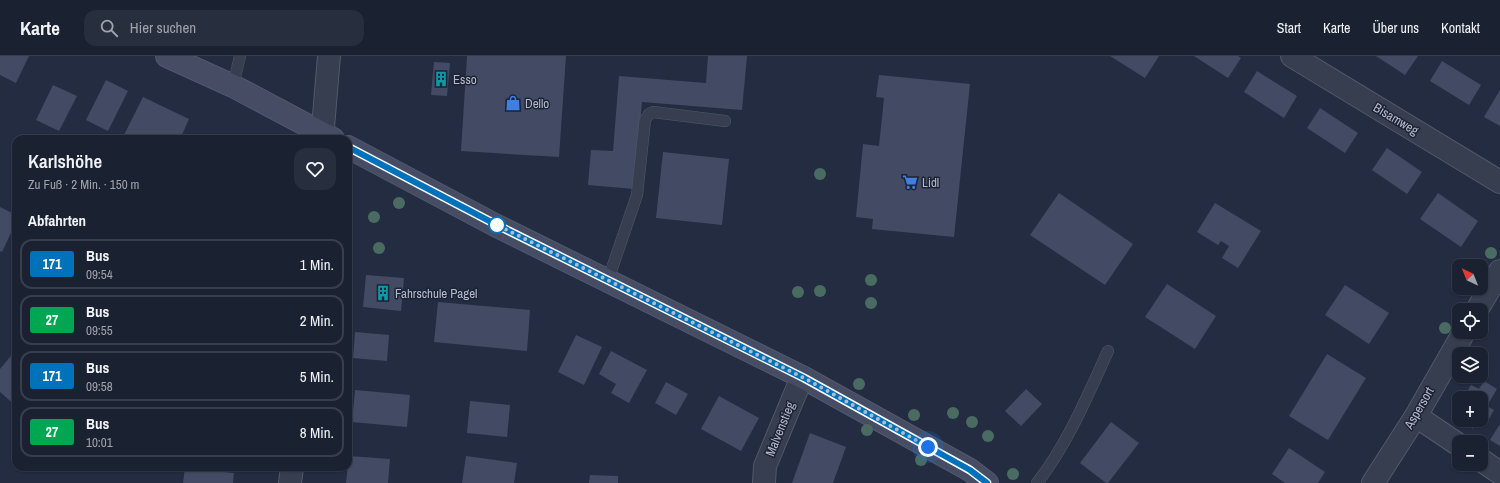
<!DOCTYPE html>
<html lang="de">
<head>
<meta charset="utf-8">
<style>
	:root { --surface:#1a2131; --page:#272e3d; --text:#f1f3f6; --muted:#9fa3ab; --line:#383e4d }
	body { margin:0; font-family:"Archivo Narrow",sans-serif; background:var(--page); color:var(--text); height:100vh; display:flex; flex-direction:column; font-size:15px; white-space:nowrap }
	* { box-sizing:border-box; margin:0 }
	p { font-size:13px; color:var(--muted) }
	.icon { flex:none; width:22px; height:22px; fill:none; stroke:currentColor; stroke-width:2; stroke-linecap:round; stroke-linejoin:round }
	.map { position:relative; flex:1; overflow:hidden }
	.side { position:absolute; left:12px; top:79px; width:340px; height:336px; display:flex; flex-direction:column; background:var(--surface); border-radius:12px; box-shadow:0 1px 3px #0004,0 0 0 1px var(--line) }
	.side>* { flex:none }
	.badge { padding:0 8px; border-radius:3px; font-size:14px; line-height:26px }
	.needle { width:26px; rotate:317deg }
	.fabs { position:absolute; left:1452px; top:203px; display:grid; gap:8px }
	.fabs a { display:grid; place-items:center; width:36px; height:36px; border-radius:8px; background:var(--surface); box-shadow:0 1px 3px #0004,0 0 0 1px var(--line); font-size:20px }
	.you { position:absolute; width:20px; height:20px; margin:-10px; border:3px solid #fff; border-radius:50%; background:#1a73e8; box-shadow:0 0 0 6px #1a73e833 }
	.map>.badge { position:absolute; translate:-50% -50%; box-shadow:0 0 0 2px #fff }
	h2 { padding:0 16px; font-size:15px; line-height:36px }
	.round { display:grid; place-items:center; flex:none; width:42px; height:42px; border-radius:12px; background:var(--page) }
	.overview { display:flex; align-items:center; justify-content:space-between; height:68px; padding:0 16px }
	h1 { font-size:19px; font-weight:600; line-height:30px }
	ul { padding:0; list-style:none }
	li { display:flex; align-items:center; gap:12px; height:50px; margin:0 8px 6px; padding:0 8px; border:2px solid var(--line); border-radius:12px }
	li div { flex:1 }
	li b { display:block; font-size:15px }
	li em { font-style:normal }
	li .badge { min-width:44px; font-weight:700; text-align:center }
	header { display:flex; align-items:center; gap:24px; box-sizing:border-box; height:56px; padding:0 20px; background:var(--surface); border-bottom:1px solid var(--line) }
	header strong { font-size:19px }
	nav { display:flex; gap:22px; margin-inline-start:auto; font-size:14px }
	.search { width:280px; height:36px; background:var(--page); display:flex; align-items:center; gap:10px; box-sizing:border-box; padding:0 14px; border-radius:12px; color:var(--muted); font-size:15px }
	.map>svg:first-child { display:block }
</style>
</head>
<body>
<header>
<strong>Karte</strong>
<div class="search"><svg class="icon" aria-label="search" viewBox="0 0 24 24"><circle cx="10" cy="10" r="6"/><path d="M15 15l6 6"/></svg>Hier suchen</div>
<nav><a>Start</a><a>Karte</a><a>Über uns</a><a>Kontakt</a></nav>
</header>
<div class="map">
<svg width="1500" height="427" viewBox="0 0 1500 427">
	<rect width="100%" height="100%" fill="#232c41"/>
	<path fill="#424b63" d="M0,0H29L16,27L0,19Z
		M467,0H566L559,101L461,95Z
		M708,0H747L742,54L642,46L634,133L588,129L591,94L613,95L619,20L706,27Z
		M1110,0H1159L1145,22Z
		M1194,0H1238L1241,2L1228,22Z
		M1376,0H1418L1405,19Z
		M1442,5L1481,29L1469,49L1430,25Z
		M434,6L450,7L447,40L431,39Z
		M1257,15L1297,40L1284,62L1244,36Z
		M879,19L970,28L954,181L872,173L873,163L856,161L863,88L879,90L884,42L876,41Z
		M106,24L128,35L108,75L86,64Z
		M53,29L77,40L59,75L36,64Z
		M1500,34V70L1484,61Z
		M143,41L189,63L180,83H122Z
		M1320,52L1358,77L1345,97L1307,72Z
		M1387,92L1422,116L1407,138L1372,114Z
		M663,96L729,103L722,169L656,162Z
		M1059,137L1133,188L1105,229L1030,179Z
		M1438,137L1478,165L1461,191L1420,163Z
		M1215,147L1261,175L1238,212L1222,202L1229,190L1221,185L1218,189L1197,176Z
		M0,151L16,159V166L2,196L0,195Z
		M366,219L404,222L401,255L363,251Z
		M1167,228L1216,260L1195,293L1145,261Z
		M1345,229L1389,257L1369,288L1325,259Z
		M438,246L530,254L527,295L434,286Z
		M355,276L389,279L387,305L353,302Z
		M576,279L602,291L584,329L558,316Z
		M15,295L16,296V350L0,336V313Z
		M611,295L647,314L629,347L611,337L616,328L599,318Z
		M1327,298L1366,322L1328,384L1289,360Z
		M1484,325L1497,333L1487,350L1494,354L1485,370L1477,365L1473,373L1452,361L1459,349V364H1481V342H1459V347L1457,345L1460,339L1464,341L1471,329L1479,333Z
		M666,326L688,338L676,359L655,347Z
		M1026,333L1042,348L1021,370L1005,355Z
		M355,334L410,339L407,371L352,366Z
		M719,340L759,362L741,395L701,373Z
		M470,345L510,349L507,381L467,377Z
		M1111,366L1139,387L1108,427H1106L1080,407Z
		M1500,368V390L1490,384Z
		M810,377L846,391L833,427H792Z
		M1289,392L1325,416L1318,427H1285L1272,418Z
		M349,400L390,403L388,427H346Z
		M466,400L517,407L514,427H462Z
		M185,412L234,417L233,427H183Z
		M590,419L618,420V427H589Z"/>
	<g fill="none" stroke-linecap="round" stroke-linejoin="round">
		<g stroke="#52596b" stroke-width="12">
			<path id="service" d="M233,30L240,0
				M608,224L637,139L645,64L649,58L653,56L725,65
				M1037,427C1068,387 1087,341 1108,295"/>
		</g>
		<g stroke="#52596b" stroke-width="24">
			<path id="minor" d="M1292,0L1500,126
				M1477,254L1500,215
				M1416,360L1459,389
				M1481,404L1500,417
				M764,427L765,410L802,321
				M1373,427L1416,360L1464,276"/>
		</g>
		<g stroke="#52596b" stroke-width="24">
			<path id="tertiary" d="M322,83L329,0
				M290,427L292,411"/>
		</g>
		<g stroke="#52596b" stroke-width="24">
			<path id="secondary" d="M167,0L233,30L333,83
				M348,91L495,169L804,322L970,414L987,427"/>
		</g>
		<use href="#service" stroke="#373e50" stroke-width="11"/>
		<use href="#minor" stroke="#373e50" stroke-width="22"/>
		<use href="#tertiary" stroke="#373e50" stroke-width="22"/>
		<use href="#secondary" stroke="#454c64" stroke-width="22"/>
	</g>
	<g fill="#4a6b61">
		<circle cx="820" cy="118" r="6"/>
		<circle cx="399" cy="147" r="6"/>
		<circle cx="374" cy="161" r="6"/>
		<circle cx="379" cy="192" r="6"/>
		<circle cx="1491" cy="197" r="6"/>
		<circle cx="871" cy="224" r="6"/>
		<circle cx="820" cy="235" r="6"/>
		<circle cx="798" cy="236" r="6"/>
		<circle cx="871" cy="247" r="6"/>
		<circle cx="1445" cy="272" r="6"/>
		<circle cx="859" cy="328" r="6"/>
		<circle cx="953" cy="357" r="6"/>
		<circle cx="914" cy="359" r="6"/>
		<circle cx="972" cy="366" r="6"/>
		<circle cx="867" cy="374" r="6"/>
		<circle cx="988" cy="380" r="6"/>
		<circle cx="921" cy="404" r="6"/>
		<circle cx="1013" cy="418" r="6"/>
	</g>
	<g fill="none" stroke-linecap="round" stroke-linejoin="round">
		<g stroke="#fff" stroke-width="9">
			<path id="line" d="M348,91L495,168L804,322L970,414L987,427"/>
		</g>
		<use href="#line" stroke="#0072bc" stroke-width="6"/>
		<path stroke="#b4bacb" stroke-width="4" stroke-dasharray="0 7.2" d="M497,169L495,168L804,322L928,391"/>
	</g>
	<defs>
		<g id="building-bare" transform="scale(1.2)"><path d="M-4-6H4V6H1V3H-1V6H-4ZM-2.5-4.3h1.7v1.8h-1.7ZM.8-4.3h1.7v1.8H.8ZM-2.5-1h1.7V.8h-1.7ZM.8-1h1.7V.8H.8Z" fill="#0f9aa8" stroke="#1c2335" stroke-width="2.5" paint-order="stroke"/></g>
		<g id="shop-bare" transform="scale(1.2)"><path d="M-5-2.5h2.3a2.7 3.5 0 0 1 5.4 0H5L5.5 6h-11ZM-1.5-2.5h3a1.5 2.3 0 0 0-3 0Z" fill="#3f7fe0" stroke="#1c2335" stroke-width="2.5" paint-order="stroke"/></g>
		<g id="supermarket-bare" transform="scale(1.2)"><path d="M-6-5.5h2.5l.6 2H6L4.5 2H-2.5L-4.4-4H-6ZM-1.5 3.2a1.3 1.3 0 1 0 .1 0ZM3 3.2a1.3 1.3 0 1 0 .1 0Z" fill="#3f7fe0" stroke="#1c2335" stroke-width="2.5" paint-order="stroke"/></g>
	</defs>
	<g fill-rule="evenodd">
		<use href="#building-bare" x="441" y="23"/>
		<use href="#shop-bare" x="513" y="47"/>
		<use href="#supermarket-bare" x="910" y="126"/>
		<use href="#building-bare" x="383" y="237"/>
	</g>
	<circle fill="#fff" stroke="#0072bc" stroke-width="2" cx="497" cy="169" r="8"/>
	<g text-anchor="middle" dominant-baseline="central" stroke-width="3" stroke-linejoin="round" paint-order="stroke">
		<g font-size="13" fill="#b4bacb" stroke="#1c2335" text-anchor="start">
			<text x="453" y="23">Esso</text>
			<text x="525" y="47">Dello</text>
			<text x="922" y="126">Lidl</text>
			<text x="395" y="237">Fahrschule Pagel</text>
		</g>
		<g font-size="13" fill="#b4bacb" stroke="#1c2335">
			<text transform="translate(1396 63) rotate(31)">Bisamweg</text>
			<text transform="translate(1419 352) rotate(-60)">Aspersort</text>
			<text transform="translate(780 373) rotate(-68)">Malvenstieg</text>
		</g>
	</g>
</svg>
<div class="fabs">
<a><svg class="needle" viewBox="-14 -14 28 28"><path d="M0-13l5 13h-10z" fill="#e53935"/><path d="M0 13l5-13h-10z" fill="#9fa3ab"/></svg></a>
<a><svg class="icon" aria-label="locate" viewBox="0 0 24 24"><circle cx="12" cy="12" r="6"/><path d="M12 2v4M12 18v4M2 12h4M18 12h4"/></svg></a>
<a><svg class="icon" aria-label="layers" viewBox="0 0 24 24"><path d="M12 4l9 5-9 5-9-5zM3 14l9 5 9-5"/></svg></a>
<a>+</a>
<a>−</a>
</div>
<div class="you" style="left:928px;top:391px"></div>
<section class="side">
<div class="overview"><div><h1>Karlshöhe</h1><p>Zu Fuß · 2 Min. · 150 m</p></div><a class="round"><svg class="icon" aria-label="heart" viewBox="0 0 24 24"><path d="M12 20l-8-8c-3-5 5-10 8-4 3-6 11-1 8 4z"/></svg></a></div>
<h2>Abfahrten</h2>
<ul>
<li><span class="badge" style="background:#0072bc;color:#fff">171</span><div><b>Bus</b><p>09:54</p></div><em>1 Min.</em></li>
<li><span class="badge" style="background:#00a651;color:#fff">27</span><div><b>Bus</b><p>09:55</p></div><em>2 Min.</em></li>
<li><span class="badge" style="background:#0072bc;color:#fff">171</span><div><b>Bus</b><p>09:58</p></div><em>5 Min.</em></li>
<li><span class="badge" style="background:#00a651;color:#fff">27</span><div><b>Bus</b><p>10:01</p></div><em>8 Min.</em></li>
</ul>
</section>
</div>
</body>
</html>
